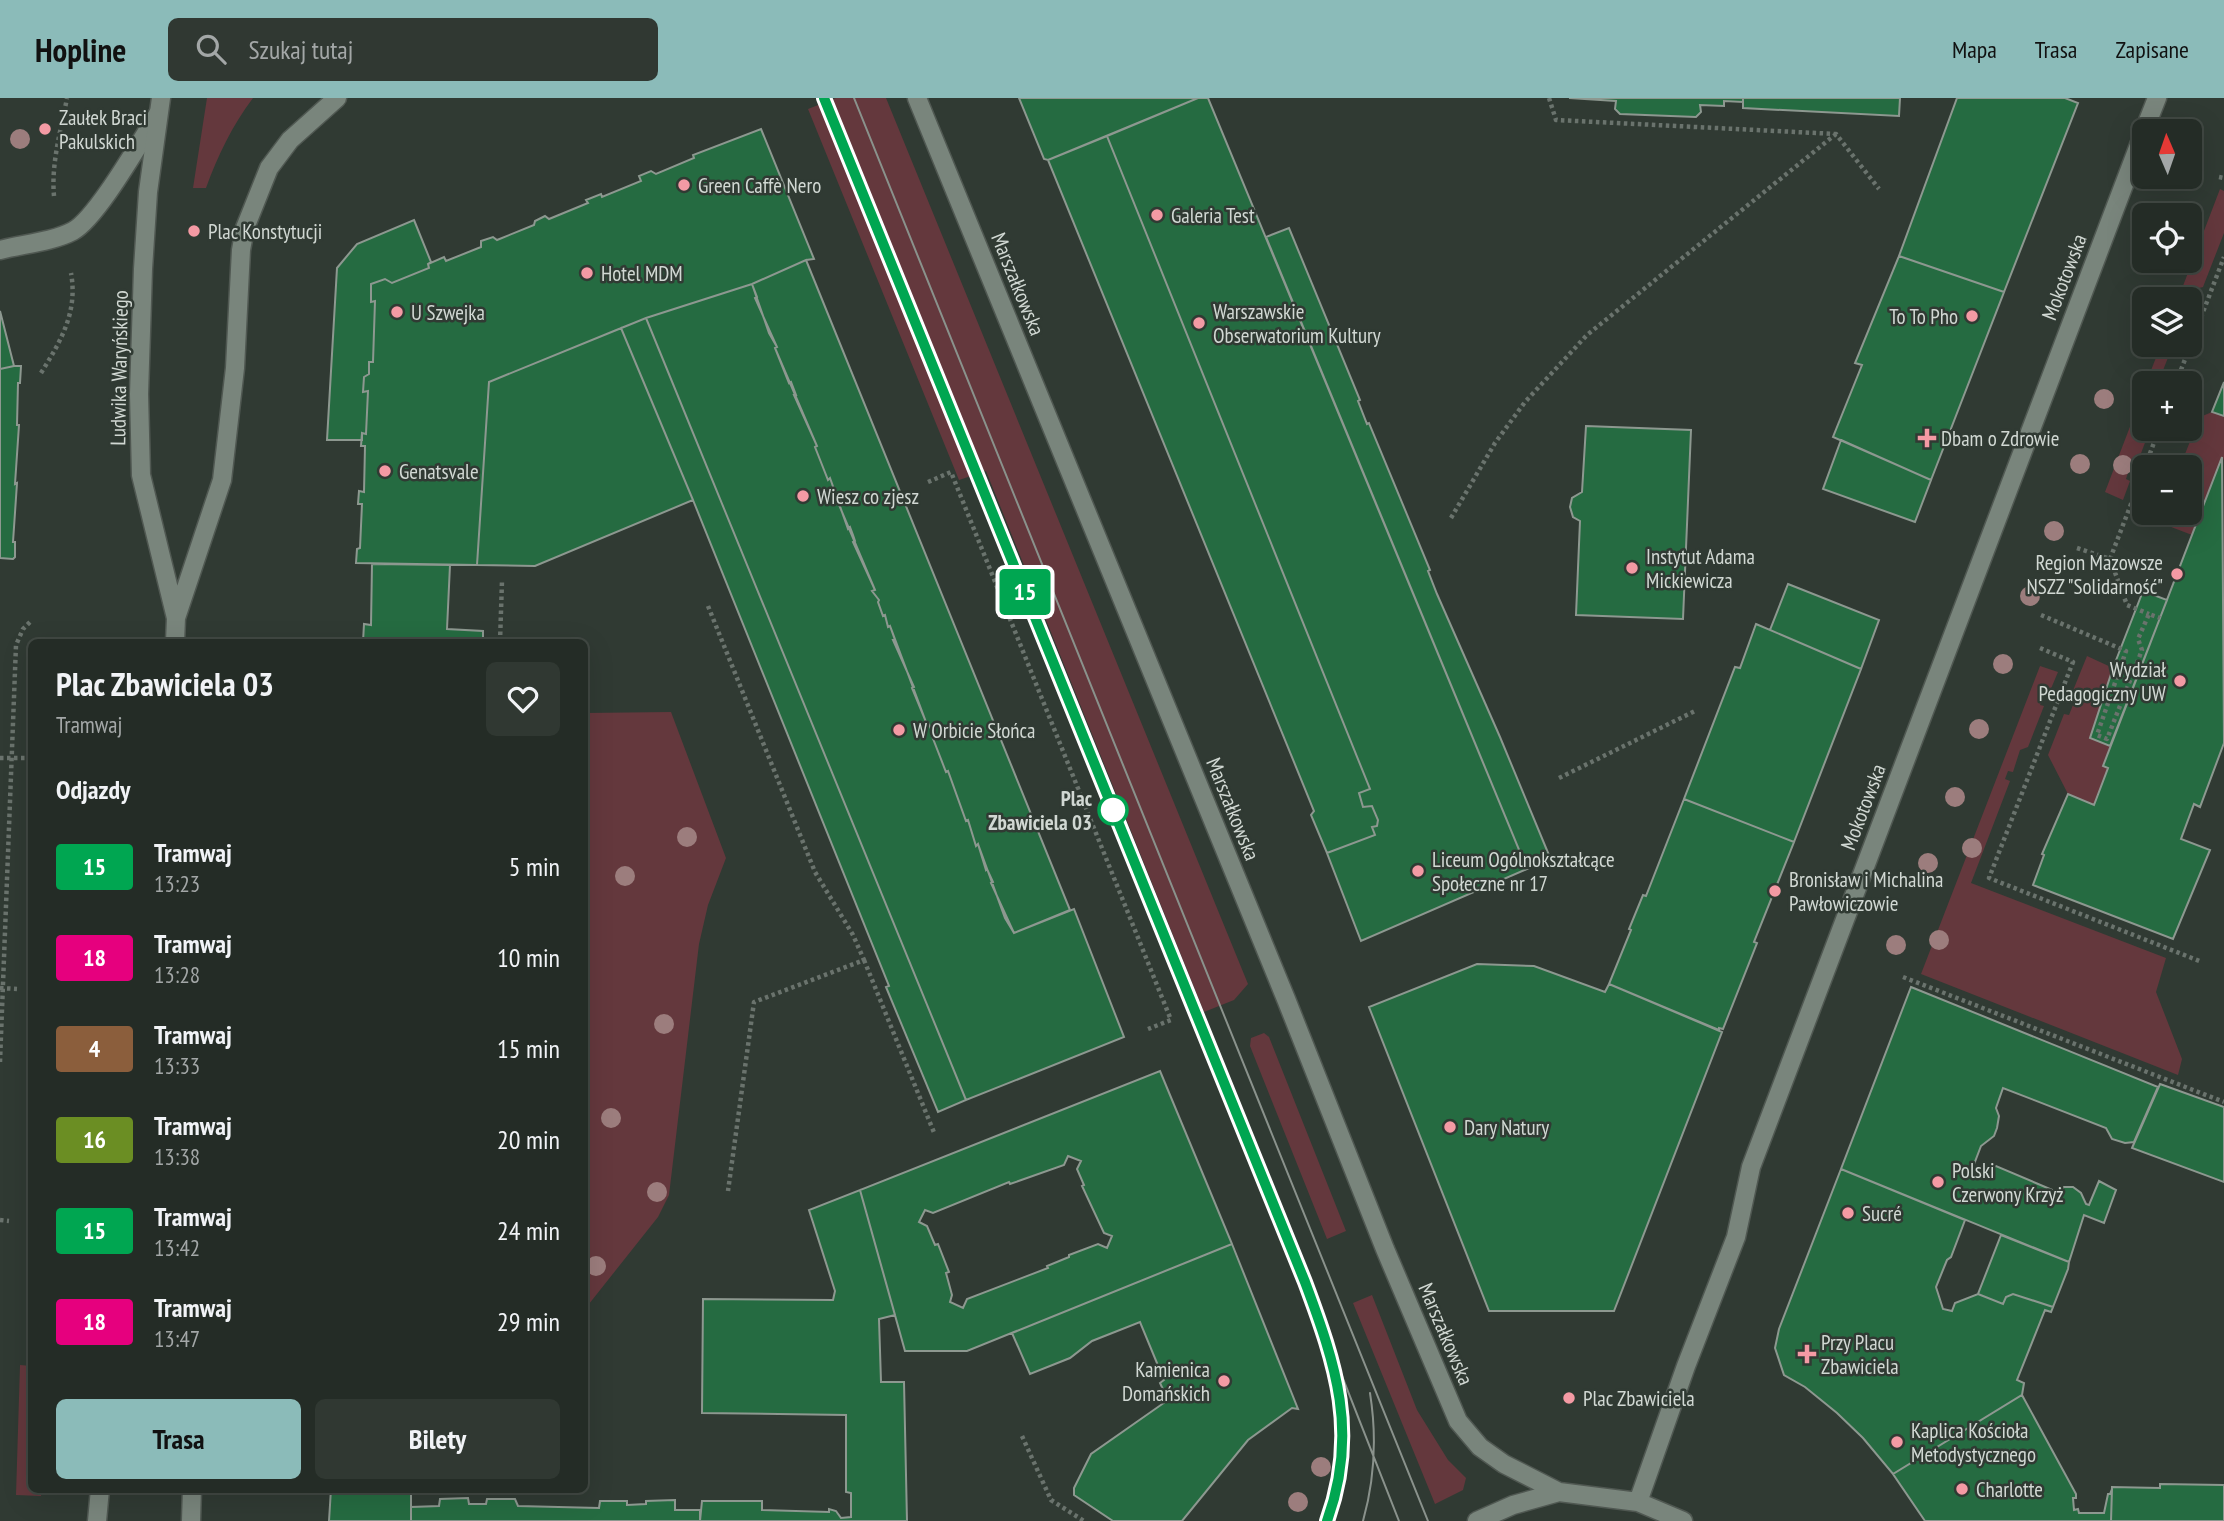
<!DOCTYPE html>
<html lang="pl">
<head>
<meta charset="utf-8">
<style>
	:root { --surface:#242c26; --page:#303832; --text:#f1f3f6; --muted:#a3a7a7; --line:#414843; --accent:#8bbbb9 }
	body { margin:0; font-family:"PT Sans Narrow",sans-serif; background:var(--page); color:var(--text); height:100vh; display:flex; flex-direction:column; font-size:26px; white-space:nowrap }
	* { box-sizing:border-box; margin:0 }
	p { font-size:23px; color:var(--muted) }
	.icon { flex:none; width:38px; height:38px; fill:none; stroke:currentColor; stroke-width:2; stroke-linecap:round; stroke-linejoin:round }
	.map { position:relative; flex:1; overflow:hidden }
	.details { position:absolute; left:28px; top:541px; width:560px; height:854px; display:flex; flex-direction:column; background:var(--surface); border-radius:10px; box-shadow:0 7px 28px #0002,0 0 0 2px var(--line) }
	.details>* { flex:none }
	.badge { padding:0 14px; border-radius:5px; font-size:24px; line-height:46px }
	.needle { width:46px; rotate:358deg }
	.fabs { position:absolute; left:2132px; top:21px; display:grid; gap:14px }
	.fabs a { display:grid; place-items:center; width:70px; height:70px; border-radius:10px; background:var(--surface); box-shadow:0 7px 28px #0002,0 0 0 2px var(--line); font-size:35px }
	.map>.badge { position:absolute; translate:-50% -50%; box-shadow:0 0 0 4px #fff }
	h2 { padding:0 28px; font-size:26px; line-height:63px }
	.round { display:grid; place-items:center; flex:none; width:74px; height:74px; border-radius:10px; background:var(--page) }
	.head { display:flex; align-items:center; justify-content:space-between; height:119px; padding:0 28px }
	h1 { font-size:33px; font-weight:700; line-height:52px }
	.action { display:flex; gap:14px; margin-top:auto; padding:14px 28px }
	.action a { flex:1; height:80px; border-radius:10px; background:var(--accent); color:#111; font-size:28px; font-weight:700; line-height:80px; text-align:center }
	.action a+a { background:var(--page); color:var(--text) }
	ul { padding:0; list-style:none }
	li { display:flex; align-items:center; gap:21px; height:91px; padding:0 28px }
	li div { flex:1 }
	li b { display:block; font-size:26px }
	li em { font-style:normal }
	li .badge { min-width:77px; font-weight:700; text-align:center }
	header { display:flex; align-items:center; gap:42px; box-sizing:border-box; height:98px; padding:0 35px; background:var(--accent); color:#111 }
	header strong { font-size:33px }
	nav { display:flex; gap:38px; margin-inline-start:auto; font-size:24px }
	.search { width:490px; height:63px; background:var(--page); display:flex; align-items:center; gap:18px; box-sizing:border-box; padding:0 24px; border-radius:10px; color:var(--muted); font-size:26px }
	.map>svg:first-child { display:block }
</style>
</head>
<body>
<header>
<strong>Hopline</strong>
<div class="search"><svg class="icon" aria-label="search" viewBox="0 0 24 24"><circle cx="10" cy="10" r="6"/><path d="M15 15l6 6"/></svg>Szukaj tutaj</div>
<nav><a>Mapa</a><a>Trasa</a><a>Zapisane</a></nav>
</header>
<div class="map">
<svg width="2224" height="1423" viewBox="0 0 2224 1423">
	<rect width="100%" height="100%" fill="#303a33"/>
	<path fill="#64383d" d="M207,0H253C232,28 218,57 206,90H193Z
		M836,0H886L1248,886L1234,902L1204,914L986,373L959,382L808,11Z
		M2220,91L2224,93V135L2203,189L2195,191L2189,205V201H2178Z
		M2161,247H2173L2158,285H2146Z
		M2144,292L2145,331L2141,340L2146,342L2137,366L2131,365L2126,381L2130,383L2123,402L2105,394Z
		M2212,314L2224,318V360L2192,437L2166,427L2160,415H2189V369H2175L2180,355L2185,356L2191,341L2187,339L2193,322Z
		M2087,558L2113,570L2090,640L2110,648L2103,668L2108,670L2094,707L2068,696L2048,657L2064,616L2069,617L2075,602L2070,600Z
		M2040,568L2058,574L2050,593L2046,592L2040,607L2044,608L2028,649L2020,652L2013,674L2008,673L2005,681L2010,683L1971,785L2166,860L2156,894L2182,961L2178,977L1921,876Z
		M671,614L726,760L708,807L699,846L669,1097L658,1119L585,1211V615Z
		M1264,935L1269,939L1346,1133L1327,1141L1250,948L1251,940Z
		M1372,1197L1417,1312L1448,1362L1466,1380L1463,1392L1435,1406L1353,1205Z
		M20,1267L31,1268L32,1391H41V1398L16,1397Z"/>
	<path fill="#256b41" stroke="#8d9890" stroke-width="2" fill-rule="evenodd" d="M1019,0H1198L1048,62L1044,61Z
		M1198,0H1208L1527,771L1361,843L1327,755L1375,737L1372,729L1377,728L1378,722L1372,708L1363,709L1359,695L1370,691L1107,38Z
		M1569,0H1743V4L1724,3V8L1700,7L1701,14L1696,19L1620,16L1615,11L1616,3Z
		M1743,0H1900L1899,18L1743,10Z
		M1957,0H2065L2078,5L2004,194L1899,158Z
		M761,31L814,161L806,162L752,186L646,220L489,284L477,467L356,465L357,451L360,450L362,406H358L359,393L364,394L365,348H361L362,335L366,336L368,293L363,294L364,279L369,276V264H373L375,203L371,204V186L385,181L392,185L429,170L428,166L444,159L446,163L481,149V143L493,139L497,142L534,127L535,123L545,118L549,121L588,105L586,102L601,96L602,99L641,83L639,78L651,73L656,76L694,60L693,57Z
		M1107,38L1370,691L1359,695L1363,709L1372,708L1378,722L1377,728L1372,729L1375,737L1327,755L1311,717L1314,713L1048,62Z
		M414,122L431,164L428,166L429,170L392,185L385,181L371,186V204L375,203L373,264H369V276L364,279L363,294L368,293L366,336L362,335V342H327L337,170L357,146Z
		M1289,130L1360,302L1358,303L1367,326L1369,325L1430,472L1428,473L1437,496L1500,639L1551,762L1527,771L1266,139Z
		M1899,158L2004,194L1931,382L1833,339L1862,267L1855,265Z
		M806,162L1070,812L1014,835L991,785L993,784L987,771L986,772L978,746L976,748L968,722L966,723L948,673L946,674L932,638H934L928,624H926L912,590L914,589L893,542H895L890,528L888,529L885,517L883,518L878,504L879,502L872,493L875,492L853,444L855,443L853,437L850,429L848,431L830,380L828,382L815,349L817,348L794,297H796L791,284L789,285L775,250L777,249L755,200L757,199L752,186Z
		M752,186L769,235L777,249L775,250L817,348L815,349L828,382L830,380L835,394L834,395L875,492L872,493L879,502L878,504L883,518L885,517L888,529L890,528L926,624H928L934,638H932L946,674L948,673L966,723L968,722L976,748L978,746L1005,820L1014,835L1074,811L1124,939L966,1002L646,220Z
		M0,213L14,268L0,271Z
		M646,220L966,1002L938,1014L886,889L889,888L693,402L621,230Z
		M621,230L693,402L535,468L477,467L489,284Z
		M14,268H21L20,285H18L17,327H19L15,386L17,385L13,444H15V459L13,461L0,460V271Z
		M2224,284V318L2212,314Z
		M1586,328L1691,332L1683,521L1576,517L1580,423L1573,419L1570,409L1572,400L1582,394Z
		M1841,342L1931,382L1915,424L1823,391Z
		M2222,359L2224,645L2200,709L2194,706L2181,741L2210,752L2173,841L2033,787L2044,757L2042,756L2068,696L2094,707L2108,670L2103,668Z
		M372,466L450,467L447,531L483,533V544H363L364,526L371,527Z
		M1788,486L1879,522L1861,571L1770,532Z
		M2143,493L2167,502L2110,648L2090,640L2113,570Z
		M1756,526L1861,571L1794,744L1684,701L1735,569L1740,570Z
		M1684,701L1794,744L1754,844L1757,845L1723,931L1719,930V932L1609,886L1631,832L1629,831L1643,797L1646,798Z
		M1477,866L1534,868L1605,894L1609,886L1722,934L1614,1213H1489L1369,909Z
		M1911,889L2158,989L2134,1044L2125,1045L2112,1041L2106,1030L2003,990L1996,1010L1999,1018L1997,1030L1994,1038L1981,1048L1973,1069L1987,1075L1991,1070L1996,1068L2057,1094L2064,1089H2073L2081,1095L2086,1106L2089,1107L2099,1083L2116,1092L2104,1125L2084,1117L2069,1164L1841,1071Z
		M1160,973L1232,1146L967,1253H905L860,1092ZM1068,1058L1081,1063L1077,1071L1084,1087L1082,1088L1104,1135L1112,1138L1107,1150L1098,1146L1069,1157V1159L1047,1168L1048,1170L967,1201L963,1210L950,1204L952,1197L946,1175L949,1174L938,1146L935,1147L927,1128L919,1124L925,1112L933,1115L1009,1084L1010,1086L1064,1067Z
		M2160,986L2224,1009V1084L2132,1050Z
		M1841,1071L1965,1122L1951,1159L1947,1162L1936,1189L1943,1211L1952,1213L1955,1205L1978,1196L2003,1206L2006,1199L2013,1196L2053,1209L2051,1214L2045,1212L2017,1282L2024,1285L2022,1297L1893,1376L1863,1340L1837,1315L1805,1289L1784,1277L1775,1250L1779,1231Z
		M860,1092L895,1217L879,1221L881,1284H904L907,1423H700L702,1403H762V1412L829,1414V1411L836,1413L841,1420L851,1419V1395L846,1394V1317L702,1315L703,1201L833,1202L835,1193L809,1112Z
		M2001,1137L2069,1164L2068,1171L2053,1209L2013,1196L2006,1199L2003,1206L1978,1196Z
		M1232,1146L1298,1311L1292,1310L1248,1342L1182,1423H1113L1074,1397V1390L1091,1356L1168,1302L1160,1285L1164,1282L1140,1224L1092,1243L1070,1260L1030,1276L1012,1235Z
		M2022,1297L2076,1396V1400H2073L2074,1412L2078,1411L2079,1415H2104L2108,1396H2110L2112,1391L2111,1423H1925L1893,1376Z
		M2160,1386L2224,1387V1423H2111L2112,1389L2160,1390Z
		M331,1391H411V1423H329Z
		M468,1400L469,1406H486L487,1401H515L518,1408L599,1410L600,1403H627V1407L646,1406V1403L675,1402V1412H700V1423H411V1409L439,1408L440,1401Z"/>
	<g fill="none" stroke-linecap="round" stroke-linejoin="round">
		<g stroke="#505852" stroke-width="21">
			<path id="street" d="M0,152C23,146 52,144 73,133C97,120 141,42 158,16"/>
		</g>
		<g stroke="#505852" stroke-width="21">
			<path id="secondary" d="M161,0L148,94L143,171L139,296L141,377L176,520L175,544
				M917,0L1286,901L1385,1151L1458,1323L1480,1349L1504,1366L1559,1394
				M2144,33L2157,0
				M176,520L222,382L235,270L241,152L245,130L269,70L290,42L337,0
				M1638,1404L1686,1268L1736,1139L1751,1069L2144,34
				M97,1423L100,1391
				M191,1423L192,1391
				M1477,1423L1513,1407L1559,1394L1638,1404L1683,1423"/>
		</g>
		<path stroke="#6a736d" stroke-width="4.5" stroke-dasharray="3.5 3.5" stroke-linecap="butt" d="M1549,0L1556,22L1836,36L1879,91
			M2219,79L2224,80
			M54,98C51,65 61,32 67,0
			M41,275C61,243 78,214 71,175
			M2176,285L2224,159
			M2145,369L2159,331
			M928,384L951,374L955,384L1171,922L1148,931
			M1451,420L1495,345L1525,304L1587,237L1836,36
			M2077,450L2110,461L2127,507L2149,516
			M2110,461L2144,372
			M708,508L815,774L853,837L864,862L754,904L728,1093
			M2041,517L2126,553L2097,637L2107,641L2142,552L2138,541L2149,516L2160,520
			M500,544L502,483
			M2040,550L2073,564L1989,780L2202,864
			M0,660H25
			M1559,680L1697,612
			M864,862L935,1037
			M1903,879L2224,1004
			M0,890L17,891
			M0,964L16,547L23,531L31,523
			M0,1122L9,1123
			M1022,1338L1051,1402L1084,1423"/>
		<use href="#street" stroke="#79857c" stroke-width="18"/>
		<use href="#secondary" stroke="#79857c" stroke-width="18"/>
		<path stroke="#8a928c" stroke-width="2" d="M824,0L1305,1184L1399,1423
			M854,0L1428,1423
			M1327,1423C1343,1379 1347,1331 1338,1285
			M1363,1423C1375,1380 1377,1339 1370,1295"/>
	</g>
	<g fill="#9c7d7d">
		<circle cx="20" cy="41" r="10"/>
		<circle cx="2104" cy="301" r="10"/>
		<circle cx="2080" cy="366" r="10"/>
		<circle cx="2123" cy="367" r="10"/>
		<circle cx="2054" cy="433" r="10"/>
		<circle cx="2030" cy="498" r="10"/>
		<circle cx="2003" cy="566" r="10"/>
		<circle cx="1979" cy="631" r="10"/>
		<circle cx="1955" cy="699" r="10"/>
		<circle cx="687" cy="739" r="10"/>
		<circle cx="1972" cy="750" r="10"/>
		<circle cx="1928" cy="765" r="10"/>
		<circle cx="625" cy="778" r="10"/>
		<circle cx="1939" cy="842" r="10"/>
		<circle cx="1896" cy="847" r="10"/>
		<circle cx="664" cy="926" r="10"/>
		<circle cx="611" cy="1020" r="10"/>
		<circle cx="657" cy="1094" r="10"/>
		<circle cx="596" cy="1168" r="10"/>
		<circle cx="1321" cy="1369" r="10"/>
		<circle cx="1298" cy="1404" r="10"/>
	</g>
	<g fill="none" stroke-linecap="round" stroke-linejoin="round">
		<g stroke="#fff" stroke-width="16">
			<path id="line" d="M824,0L1305,1184C1336,1267 1359,1335 1327,1423"/>
		</g>
		<use href="#line" stroke="#00a651" stroke-width="10"/>
	</g>
	<g fill="#f49aa4" stroke="#303a33" stroke-width="2.5">
		<circle cx="45" cy="31" r="7"/>
		<circle cx="684" cy="87" r="7"/>
		<circle cx="1157" cy="117" r="7"/>
		<circle cx="194" cy="133" r="7"/>
		<circle cx="587" cy="175" r="7"/>
		<circle cx="397" cy="214" r="7"/>
		<circle cx="1972" cy="218" r="7"/>
		<circle cx="1199" cy="225" r="7"/>
		<path d="M1923.5 329.5h7v7h7v7h-7v7h-7v-7h-7v-7h7z"/>
		<circle cx="385" cy="373" r="7"/>
		<circle cx="803" cy="398" r="7"/>
		<circle cx="1632" cy="470" r="7"/>
		<circle cx="2177" cy="476" r="7"/>
		<circle cx="2180" cy="583" r="7"/>
		<circle cx="899" cy="632" r="7"/>
		<circle cx="1418" cy="773" r="7"/>
		<circle cx="1775" cy="793" r="7"/>
		<circle cx="1450" cy="1029" r="7"/>
		<circle cx="1938" cy="1084" r="7"/>
		<circle cx="1848" cy="1115" r="7"/>
		<path d="M1803.5 1245.5h7v7h7v7h-7v7h-7v-7h-7v-7h7z"/>
		<circle cx="1224" cy="1283" r="7"/>
		<circle cx="1569" cy="1300" r="7"/>
		<circle cx="1897" cy="1344" r="7"/>
		<circle cx="1962" cy="1391" r="7"/>
	</g>
	<circle fill="#fff" stroke="#00a651" stroke-width="3.5" cx="1113" cy="712" r="14"/>
	<g text-anchor="middle" dominant-baseline="central" stroke-width="5" stroke-linejoin="round" paint-order="stroke">
		<g font-size="21" fill="#d1d8d3" stroke="#303a33" text-anchor="start">
			<text x="59" y="19">Zaułek Braci<tspan x="59" dy="24">Pakulskich</tspan></text>
			<text x="698" y="87">Green Caffè Nero</text>
			<text x="1171" y="117">Galeria Test</text>
			<text x="208" y="133">Plac Konstytucji</text>
			<text x="601" y="175">Hotel MDM</text>
			<text x="1213" y="213">Warszawskie<tspan x="1213" dy="24">Obserwatorium Kultury</tspan></text>
			<text x="411" y="214">U Szwejka</text>
			<text x="1958" y="218" text-anchor="end">To To Pho</text>
			<text x="1941" y="340">Dbam o Zdrowie</text>
			<text x="399" y="373">Genatsvale</text>
			<text x="817" y="398">Wiesz co zjesz</text>
			<text x="1646" y="458">Instytut Adama<tspan x="1646" dy="24">Mickiewicza</tspan></text>
			<text x="2163" y="464" text-anchor="end">Region Mazowsze<tspan x="2163" dy="24">NSZZ "Solidarność"</tspan></text>
			<text x="2166" y="571" text-anchor="end">Wydział<tspan x="2166" dy="24">Pedagogiczny UW</tspan></text>
			<text x="913" y="632">W Orbicie Słońca</text>
			<text x="1432" y="761">Liceum Ogólnokształcące<tspan x="1432" dy="24">Społeczne nr 17</tspan></text>
			<text x="1789" y="781">Bronisław i Michalina<tspan x="1789" dy="24">Pawłowiczowie</tspan></text>
			<text x="1464" y="1029">Dary Natury</text>
			<text x="1952" y="1072">Polski<tspan x="1952" dy="24">Czerwony Krzyż</tspan></text>
			<text x="1862" y="1115">Sucré</text>
			<text x="1821" y="1244">Przy Placu<tspan x="1821" dy="24">Zbawiciela</tspan></text>
			<text x="1210" y="1271" text-anchor="end">Kamienica<tspan x="1210" dy="24">Domańskich</tspan></text>
			<text x="1583" y="1300">Plac Zbawiciela</text>
			<text x="1911" y="1332">Kaplica Kościoła<tspan x="1911" dy="24">Metodystycznego</tspan></text>
			<text x="1976" y="1391">Charlotte</text>
		</g>
		<g font-size="21" fill="#d1d8d3" stroke="#303a33">
			<text transform="translate(2064 179) rotate(-69)">Mokotowska</text>
			<text transform="translate(1018 186) rotate(68)">Marszałkowska</text>
			<text transform="translate(119 270) rotate(-89)">Ludwika Waryńskiego</text>
			<text transform="translate(1863 709) rotate(-69)">Mokotowska</text>
			<text transform="translate(1233 711) rotate(68)">Marszałkowska</text>
			<text transform="translate(1446 1236) rotate(67)">Marszałkowska</text>
		</g>
		<g font-size="21" font-weight="bold" fill="#d1d8d3" stroke="#303a33" text-anchor="end">
			<text x="1092" y="700">Plac<tspan x="1092" dy="24">Zbawiciela 03</tspan></text>
		</g>
	</g>
</svg>
<div class="fabs">
<a><svg class="needle" viewBox="-14 -14 28 28"><path d="M0-13l5 13h-10z" fill="#e53935"/><path d="M0 13l5-13h-10z" fill="#a3a7a7"/></svg></a>
<a><svg class="icon" aria-label="locate" viewBox="0 0 24 24"><circle cx="12" cy="12" r="6"/><path d="M12 2v4M12 18v4M2 12h4M18 12h4"/></svg></a>
<a><svg class="icon" aria-label="layers" viewBox="0 0 24 24"><path d="M12 4l9 5-9 5-9-5zM3 14l9 5 9-5"/></svg></a>
<a>+</a>
<a>−</a>
</div>
<b class="badge" style="left:1025px;top:494px;background:#00a651;color:#fff">15</b>
<section class="details">
<div class="head"><div><h1>Plac Zbawiciela 03</h1><p>Tramwaj</p></div><a class="round"><svg class="icon" aria-label="heart" viewBox="0 0 24 24"><path d="M12 20l-8-8c-3-5 5-10 8-4 3-6 11-1 8 4z"/></svg></a></div>
<h2>Odjazdy</h2>
<ul>
<li><span class="badge" style="background:#00a651;color:#fff">15</span><div><b>Tramwaj</b><p>13:23</p></div><em>5 min</em></li>
<li><span class="badge" style="background:#e6007e;color:#fff">18</span><div><b>Tramwaj</b><p>13:28</p></div><em>10 min</em></li>
<li><span class="badge" style="background:#8b5e3c;color:#fff">4</span><div><b>Tramwaj</b><p>13:33</p></div><em>15 min</em></li>
<li><span class="badge" style="background:#6b8e23;color:#fff">16</span><div><b>Tramwaj</b><p>13:38</p></div><em>20 min</em></li>
<li><span class="badge" style="background:#00a651;color:#fff">15</span><div><b>Tramwaj</b><p>13:42</p></div><em>24 min</em></li>
<li><span class="badge" style="background:#e6007e;color:#fff">18</span><div><b>Tramwaj</b><p>13:47</p></div><em>29 min</em></li>
</ul>
<div class="action"><a>Trasa</a><a>Bilety</a></div>
</section>
</div>
</body>
</html>
